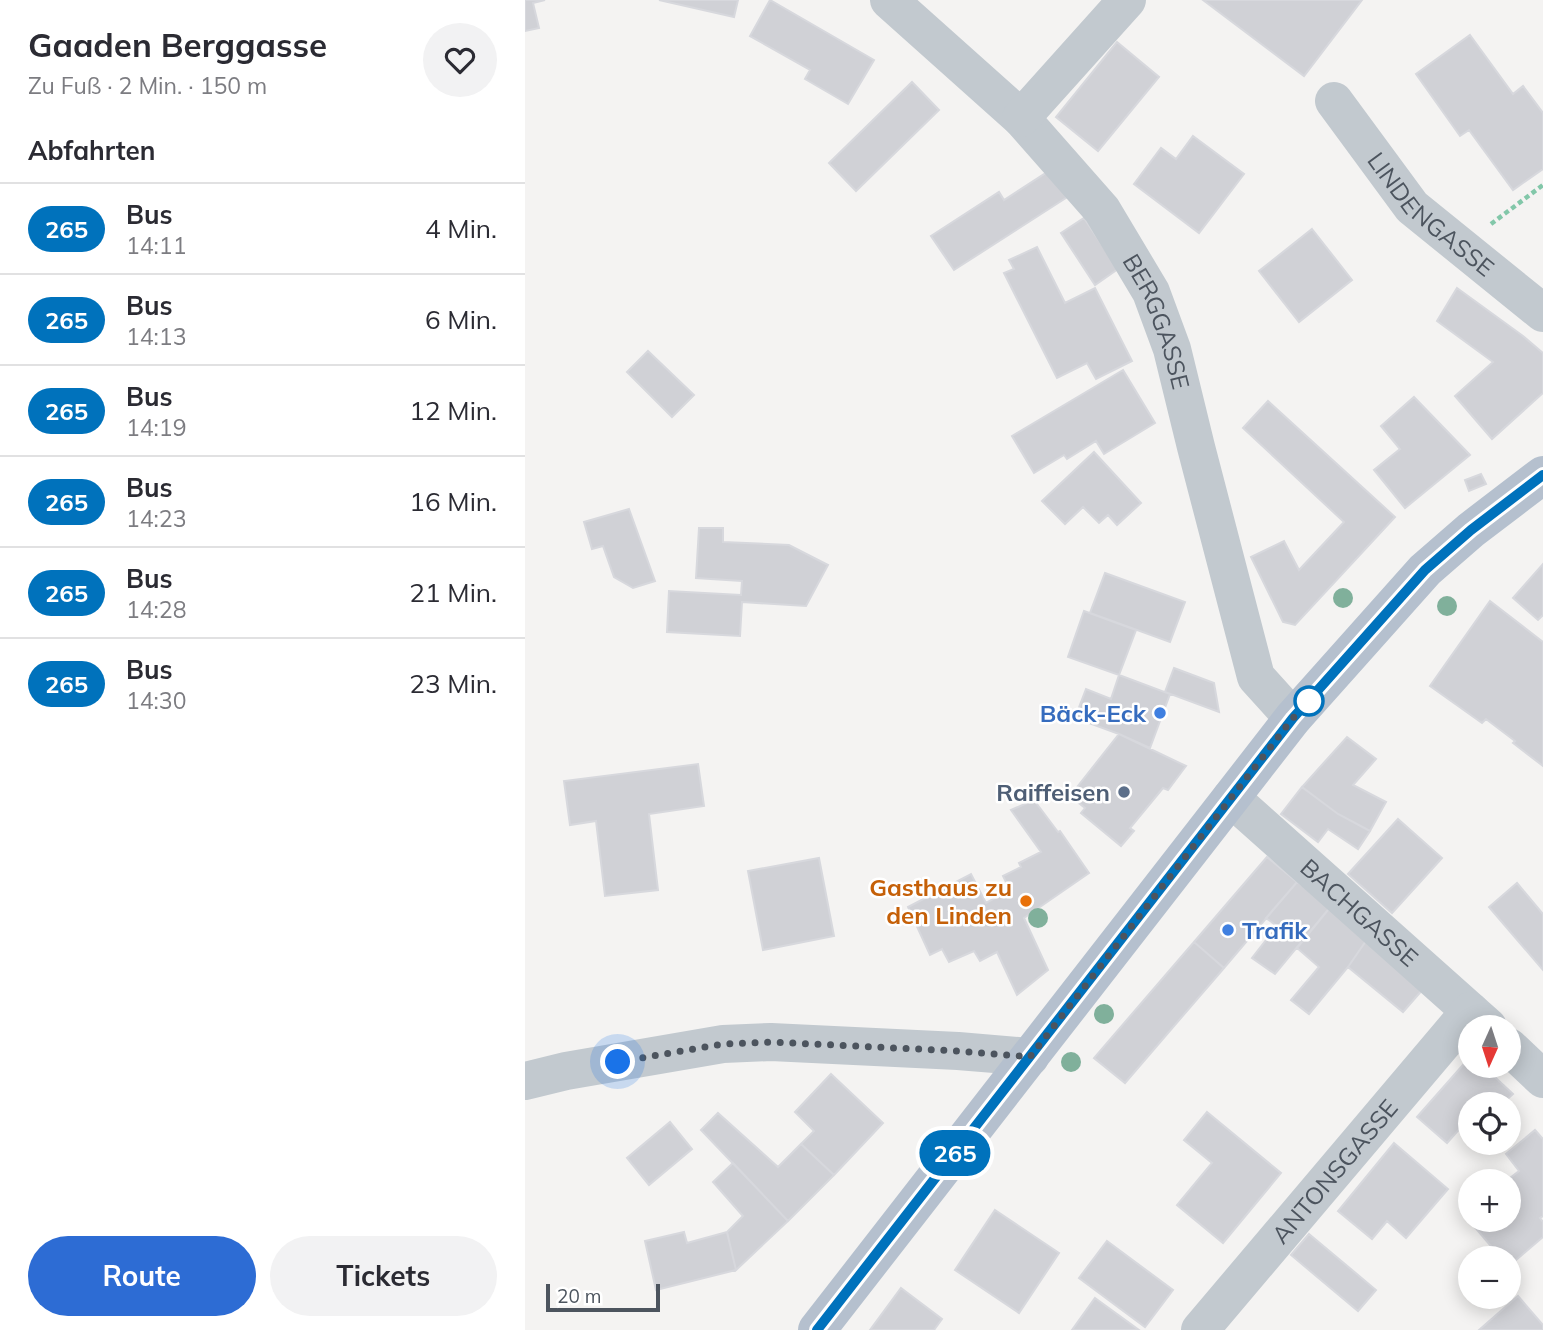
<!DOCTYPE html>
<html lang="de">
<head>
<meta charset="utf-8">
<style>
	:root { --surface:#fff; --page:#f2f2f3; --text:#2b2b33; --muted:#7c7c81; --line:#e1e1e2; --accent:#2d6cd4 }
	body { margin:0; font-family:Mulish,sans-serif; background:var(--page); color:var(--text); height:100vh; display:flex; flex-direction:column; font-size:26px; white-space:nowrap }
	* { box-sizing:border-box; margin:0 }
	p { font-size:23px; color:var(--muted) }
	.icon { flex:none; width:38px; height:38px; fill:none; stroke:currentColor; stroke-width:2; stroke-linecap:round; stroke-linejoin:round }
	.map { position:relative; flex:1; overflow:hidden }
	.details { display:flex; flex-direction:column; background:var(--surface); width:525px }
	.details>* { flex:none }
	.badge { padding:0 14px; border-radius:23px; font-size:24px; line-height:46px }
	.needle { width:46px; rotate:183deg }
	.controls { position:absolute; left:933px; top:1015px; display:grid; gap:14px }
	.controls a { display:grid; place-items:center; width:63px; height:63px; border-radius:50%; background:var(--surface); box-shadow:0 4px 18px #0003; font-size:35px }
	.scale { position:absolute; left:21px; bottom:18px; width:114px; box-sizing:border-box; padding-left:7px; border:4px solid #4c545e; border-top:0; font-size:19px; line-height:24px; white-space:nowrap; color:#4c545e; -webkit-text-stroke:5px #fff; paint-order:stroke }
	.you { position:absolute; width:35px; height:35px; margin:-18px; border:5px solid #fff; border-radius:50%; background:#1a73e8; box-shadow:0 0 0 10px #1a73e833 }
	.map>.badge { position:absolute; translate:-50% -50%; box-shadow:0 0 0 4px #fff }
	h2 { padding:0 28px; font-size:26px; line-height:63px }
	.round { display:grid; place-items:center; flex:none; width:74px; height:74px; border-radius:37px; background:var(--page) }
	.head { display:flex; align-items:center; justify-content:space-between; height:119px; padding:0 28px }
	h1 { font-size:33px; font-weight:700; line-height:52px }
	.cta { display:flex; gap:14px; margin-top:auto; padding:14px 28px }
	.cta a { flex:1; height:80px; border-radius:42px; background:var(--accent); color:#fff; font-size:28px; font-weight:700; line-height:80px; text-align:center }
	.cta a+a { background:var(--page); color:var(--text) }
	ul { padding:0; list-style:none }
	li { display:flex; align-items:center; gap:21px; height:91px; padding:0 28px; border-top:2px solid var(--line) }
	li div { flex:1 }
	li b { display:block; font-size:26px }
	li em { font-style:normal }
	li .badge { min-width:77px; font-weight:700; text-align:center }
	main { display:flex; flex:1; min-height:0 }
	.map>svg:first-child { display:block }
</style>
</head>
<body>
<main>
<section class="details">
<div class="head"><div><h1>Gaaden Berggasse</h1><p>Zu Fuß · 2 Min. · 150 m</p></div><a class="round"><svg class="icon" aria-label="heart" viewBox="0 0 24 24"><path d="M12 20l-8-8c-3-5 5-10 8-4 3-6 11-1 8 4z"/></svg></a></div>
<h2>Abfahrten</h2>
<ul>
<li><span class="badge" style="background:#0072bc;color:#fff">265</span><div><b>Bus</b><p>14:11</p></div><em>4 Min.</em></li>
<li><span class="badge" style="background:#0072bc;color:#fff">265</span><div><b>Bus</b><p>14:13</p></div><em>6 Min.</em></li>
<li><span class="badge" style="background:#0072bc;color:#fff">265</span><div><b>Bus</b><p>14:19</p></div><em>12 Min.</em></li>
<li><span class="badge" style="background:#0072bc;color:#fff">265</span><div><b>Bus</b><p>14:23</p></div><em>16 Min.</em></li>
<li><span class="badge" style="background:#0072bc;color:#fff">265</span><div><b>Bus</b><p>14:28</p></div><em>21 Min.</em></li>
<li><span class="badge" style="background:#0072bc;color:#fff">265</span><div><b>Bus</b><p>14:30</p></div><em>23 Min.</em></li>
</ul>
<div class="cta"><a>Route</a><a>Tickets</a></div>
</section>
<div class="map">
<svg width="1018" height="1330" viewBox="0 0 1018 1330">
	<rect width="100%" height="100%" fill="#f4f3f2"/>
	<path fill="#d0d1d6" stroke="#d7d8dd" stroke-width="2" d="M0,0H20L8,3L14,28L0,31Z
		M134,0H213L209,17Z
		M245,0L349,60L323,104L280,79L285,70L225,36Z
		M678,0H837L779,76Z
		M945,35L988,94L998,86L1018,113V169L988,190L944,130L935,136L891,74Z
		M592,42L634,77L573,151L531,117Z
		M387,82L414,110L331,191L304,163Z
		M668,136L719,174L674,233L609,184L636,148L651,159Z
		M527,169L544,196L429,270L406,236L474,192L479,200Z
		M559,218L593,269L570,285L536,233Z
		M787,229L827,280L774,322L734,271Z
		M512,247L540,303L570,288L607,361L571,379L562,363L532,378L479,273L489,269L484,260Z
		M932,288L998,336L1018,353V393L967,439L930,396L968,362L912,321Z
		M123,351L169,395L147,417L102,372Z
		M598,370L630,423L579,454L571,441L542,459L539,455L509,473L487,436Z
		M889,397L945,455L880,508L849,470L875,449L856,426Z
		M743,401L870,517L770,625L758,622L726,557L759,541L774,570L819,522L718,428Z
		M569,452L616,503L592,525L583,515L574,523L558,507L540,524L517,501Z
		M956,474L961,484L944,491L940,480Z
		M104,509L130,581L108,588L89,577L78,546L67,549L59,522Z
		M174,528H198V542L264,545L303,565L281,606L217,602L215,636L142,632L144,591L216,595L217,581L171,578Z
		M1018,564V615L1013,620L988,598Z
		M580,573L660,602L645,642L565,613Z
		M965,601L1018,642V766L988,743L990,741L961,719L957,723L905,686Z
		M559,611L611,630L594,675L543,657Z
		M649,668L689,683L694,712L640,692Z
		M594,675L645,694L625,748L594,734L550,718L561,689L586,699Z
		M594,734L661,766L643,790L638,788L605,828L609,831L596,846L556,813L560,808L545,796Z
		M822,737L851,759L828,785L861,802L845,831L813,814L777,787Z
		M173,764L179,806L124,814L133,890L80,896L71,821L45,825L39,781Z
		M777,787L813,814L845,831L833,849L803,829L793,842L756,814Z
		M509,800L533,832L535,831L564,873L499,918L523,970L492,995L472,952L455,961L449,951L424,962L417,949L405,955L383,907L446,874L461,903L485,890L478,876L496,867L494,863L516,852L486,810Z
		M873,819L917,858L867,913L823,874Z
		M742,857L772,882L699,968L669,942Z
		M294,858L309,936L238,950L223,871Z
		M772,882L807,905L750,974L727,958L752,926L741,918Z
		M992,883L1018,914V970L964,907Z
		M807,905L843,938L823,967L784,1014L766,1000L794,967L772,948Z
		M843,938L899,988L878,1012L823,967Z
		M669,942L699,968L600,1083L569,1058Z
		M945,1057V1066H958L988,1094L977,1104H945V1132L937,1126L922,1143L892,1117Z
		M306,1074L358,1123L309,1175L276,1144L289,1131L270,1112Z
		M682,1112L756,1173L698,1243L652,1205L687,1163L659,1140Z
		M193,1113L253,1167L276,1144L309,1175L263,1221L176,1130Z
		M145,1122L167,1149L124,1185L102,1158Z
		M1010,1130L1018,1139V1216L1015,1218L1018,1222V1237L984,1266V1258H976L947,1224L952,1220H984V1181H981L994,1171L981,1154Z
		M869,1143L923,1189L881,1238L862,1221L847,1239L813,1211Z
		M208,1163L263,1221L211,1270L202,1232L218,1216L188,1182Z
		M470,1210L534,1253L494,1313L430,1270Z
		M159,1232L162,1243L202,1232L211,1270L131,1290L120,1241Z
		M784,1234L851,1290L833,1311L766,1255Z
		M582,1241L648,1290L620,1327L554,1278Z
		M376,1288L417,1319L409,1330H345Z
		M993,1296L1018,1325V1330H954Z
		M570,1298L614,1330H547Z"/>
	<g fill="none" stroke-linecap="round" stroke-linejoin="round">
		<path stroke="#82c7a9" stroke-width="4.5" stroke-dasharray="5 3.5" stroke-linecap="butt" d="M966,224L1018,185"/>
		<g stroke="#c2c9cf" stroke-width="38">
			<path id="s1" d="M364,0L496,118L577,210L626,292L647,349L671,447L731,677L768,718"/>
			<path id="s2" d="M809,101L887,207L1018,313"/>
			<path d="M496,118L602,0"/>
			<path id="s3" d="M706,798L963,1027"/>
			<path d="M984,1047L1018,1079"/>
			<path d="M0,1081L41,1071L198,1044L246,1042L433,1051L505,1057"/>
			<path id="s4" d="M675,1330L945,1011"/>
		</g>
		<path stroke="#b5c0ce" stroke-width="38" d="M292,1330L768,718L900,570L946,530L1018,475"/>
	</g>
	<g fill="#80b09b">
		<circle cx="818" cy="598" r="10"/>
		<circle cx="922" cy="606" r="10"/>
		<circle cx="513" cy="918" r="10"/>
		<circle cx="579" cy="1014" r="10"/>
		<circle cx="546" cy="1062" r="10"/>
	</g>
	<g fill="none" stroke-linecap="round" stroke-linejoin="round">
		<g stroke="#fff" stroke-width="16">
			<path id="line" d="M292,1330L768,718L900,570L946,530L1018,475"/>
		</g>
		<use href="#line" stroke="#0072bc" stroke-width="10"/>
		<path stroke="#4c545e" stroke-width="7" stroke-dasharray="0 12.6" d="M93,1062L198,1044L246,1042L433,1051L505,1057L768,718L784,701"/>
	</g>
	<circle fill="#fff" stroke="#0072bc" stroke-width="3.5" cx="784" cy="701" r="14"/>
	<g fill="#3f7fe0" stroke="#fff" stroke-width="2.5">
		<circle cx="635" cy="713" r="7"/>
		<circle cx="703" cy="930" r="7"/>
	</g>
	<circle fill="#5c6f8a" stroke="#fff" stroke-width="2.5" cx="599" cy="792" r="7"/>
	<circle fill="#e8710a" stroke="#fff" stroke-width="2.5" cx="501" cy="901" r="7"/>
	<g text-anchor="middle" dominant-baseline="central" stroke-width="5" stroke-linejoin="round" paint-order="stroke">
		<g font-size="24" fill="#4c545e" stroke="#fff">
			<text stroke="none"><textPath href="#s2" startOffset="150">LINDENGASSE</textPath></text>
			<text stroke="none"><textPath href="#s1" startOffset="425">BERGGASSE</textPath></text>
			<text stroke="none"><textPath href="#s3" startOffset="172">BACHGASSE</textPath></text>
			<text stroke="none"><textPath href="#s4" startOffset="208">ANTONSGASSE</textPath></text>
		</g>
		<g font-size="24" font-weight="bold" fill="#366cbe" stroke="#fff" text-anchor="end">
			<text x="621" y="713">Bäck-Eck</text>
			<text x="717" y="930" text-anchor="start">Trafik</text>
		</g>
		<g font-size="24" font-weight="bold" fill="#4e5e75" stroke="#fff" text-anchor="end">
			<text x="585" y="792">Raiffeisen</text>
		</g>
		<g font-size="24" font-weight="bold" fill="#c56008" stroke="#fff" text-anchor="end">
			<text x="487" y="887">Gasthaus zu<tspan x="487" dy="28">den Linden</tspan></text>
		</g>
	</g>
</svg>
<div class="controls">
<a><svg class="needle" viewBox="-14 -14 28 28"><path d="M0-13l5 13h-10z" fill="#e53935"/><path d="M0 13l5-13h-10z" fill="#7c7c81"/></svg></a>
<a><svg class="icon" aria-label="locate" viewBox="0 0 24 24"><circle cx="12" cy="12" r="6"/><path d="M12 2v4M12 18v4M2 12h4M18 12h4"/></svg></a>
<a>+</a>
<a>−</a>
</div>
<div class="scale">20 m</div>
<div class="you" style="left:93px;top:1062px"></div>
<b class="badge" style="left:430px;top:1153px;background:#0072bc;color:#fff">265</b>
</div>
</main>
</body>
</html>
